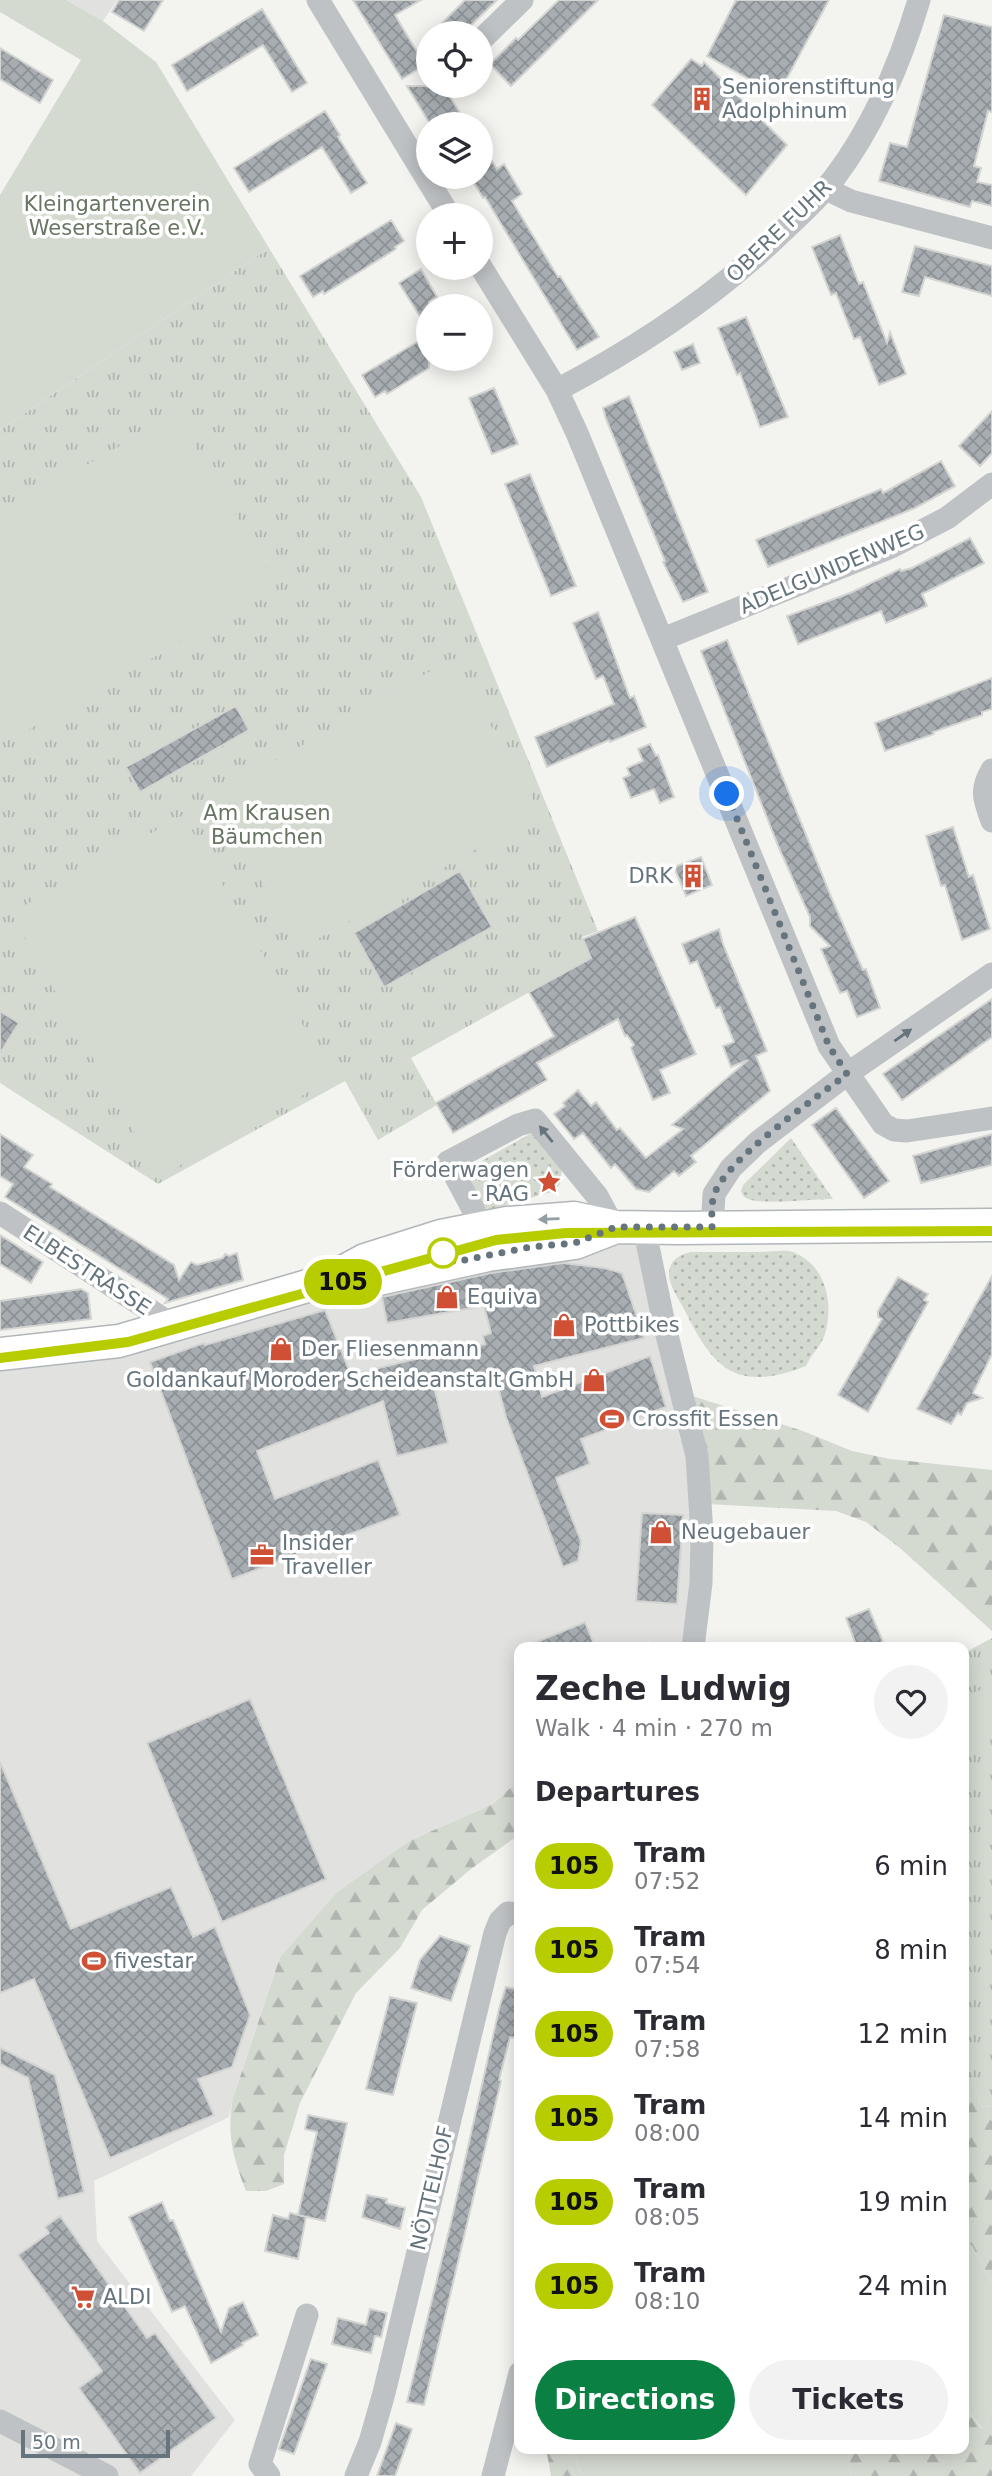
<!DOCTYPE html>
<html lang="en">
<head>
<meta charset="utf-8">
<style>
	:root { --surface:#fff; --page:#f2f2f3; --text:#2b2b33; --muted:#7c7c81; --accent:#0b8043 }
	body { margin:0; font-family:"DejaVu Sans",sans-serif; background:var(--page); color:var(--text); height:100vh; display:flex; flex-direction:column; font-size:26px; white-space:nowrap }
	* { box-sizing:border-box; margin:0 }
	p { font-size:23px; color:var(--muted) }
	.icon { flex:none; width:38px; height:38px; fill:none; stroke:currentColor; stroke-width:2; stroke-linecap:round; stroke-linejoin:round }
	.map { position:relative; flex:1; overflow:hidden }
	.sheet { position:absolute; left:514px; top:1642px; width:455px; height:812px; display:flex; flex-direction:column; background:var(--surface); border-radius:14px; box-shadow:0 4px 18px #0003 }
	.sheet>* { flex:none }
	.badge { padding:0 14px; border-radius:23px; font-size:24px; line-height:46px }
	.fabs { position:absolute; left:416px; top:21px; display:grid; gap:14px }
	.fabs a { display:grid; place-items:center; width:77px; height:77px; border-radius:50%; background:var(--surface); box-shadow:0 4px 18px #0003; font-size:35px }
	.scale { position:absolute; left:21px; bottom:18px; width:149px; box-sizing:border-box; padding-left:7px; border:4px solid #65747d; border-top:0; font-size:19px; line-height:24px; white-space:nowrap; color:#65747d; -webkit-text-stroke:5px #fff; paint-order:stroke }
	.you { position:absolute; width:35px; height:35px; margin:-18px; border:5px solid #fff; border-radius:50%; background:#1a73e8; box-shadow:0 0 0 10px #1a73e833 }
	.map>.badge { position:absolute; translate:-50% -50%; box-shadow:0 0 0 4px #fff }
	h2 { padding:0 21px; font-size:26px; line-height:63px }
	.round { display:grid; place-items:center; flex:none; width:74px; height:74px; border-radius:37px; background:var(--page) }
	.headline { display:flex; align-items:center; justify-content:space-between; height:119px; padding:0 21px }
	h1 { font-size:33px; font-weight:700; line-height:52px }
	.cta { display:flex; gap:14px; margin-top:auto; padding:14px 21px }
	.cta a { flex:1; height:80px; border-radius:42px; background:var(--accent); color:#fff; font-size:28px; font-weight:700; line-height:80px; text-align:center }
	.cta a+a { background:var(--page); color:var(--text) }
	ul { padding:0; list-style:none }
	li { display:flex; align-items:center; gap:21px; height:84px; padding:0 21px }
	li div { flex:1 }
	li b { display:block; font-size:26px }
	li em { font-style:normal }
	li .badge { min-width:77px; font-weight:700; text-align:center }
	.map>svg:first-child { display:block }
</style>
</head>
<body>
<div class="map">
<svg width="992" height="2476" viewBox="0 0 992 2476">
	<defs>
		<pattern id="grass-dots" width="8" height="8" patternUnits="userSpaceOnUse" patternTransform="scale(1.75)"><rect width="8" height="8" fill="#d5dad1"/><path d="M2 2h.1M6 6h.1" fill="none" stroke="#b0b5af" stroke-width="1.8" stroke-linecap="round"/></pattern>
		<pattern id="forest-firs" width="22" height="20" patternUnits="userSpaceOnUse" patternTransform="scale(1.75)"><rect width="22" height="20" fill="#d5dad1"/><path d="M5 1l3.5 6h-7zM16 11l3.5 6h-7z" fill="#b0b5af"/></pattern>
		<pattern id="park-tufts" width="24" height="20" patternUnits="userSpaceOnUse" patternTransform="scale(1.75)"><rect width="24" height="20" fill="#d5dad1"/><path d="M3 7l-1-3M5 7V3M7 7l1-3M15 17l-1-3M17 17v-4M19 17l1-3" fill="none" stroke="#b0b5af"/></pattern>
		<pattern id="building-cross-hatch" width="8" height="8" patternUnits="userSpaceOnUse" patternTransform="scale(1.75)"><rect width="8" height="8" fill="#a7adb1"/><path d="M0 0l8 8M0 8l8-8" fill="none" stroke="#8c9195"/></pattern>
	</defs>
	<rect width="100%" height="100%" fill="#f3f3f0"/>
	<path fill="#e1e2e0" d="M66,0H117L103,21Z
		M644,1229L693,1453L696,1581L680,1647H662L648,1641L641,1647H520V1779L493,1804L409,1841L337,1892L280,1957L233,2098L229,2117L94,2181L97,2241L235,2420L191,2476H0V1356L383,1264Z"/>
	<path fill="url(#grass-dots)" d="M533,1132L562,1167L560,1184L554,1191L489,1210L484,1207L466,1170Z
		M791,1138L833,1199C815,1199 764,1205 748,1199C743,1197 743,1195 741,1191L743,1185Z
		M690,1252C714,1252 737,1252 760,1252C770,1252 784,1249 793,1252C826,1265 834,1303 825,1334C821,1347 811,1354 806,1366C741,1391 716,1374 686,1313C681,1302 668,1285 669,1273C670,1260 679,1255 690,1252Z"/>
	<path fill="url(#forest-firs)" d="M683,1393L803,1431L852,1451L890,1459L992,1470V1631L900,1548L866,1522L836,1511L706,1504Z
		M520,1779V1834L471,1869L422,1910L400,1948L356,1993L300,2103L284,2155V2184L266,2191H246C233,2158 226,2133 233,2098L280,1957L337,1892L409,1841L493,1804Z
		M964,2056L982,2107L992,2106V2283L972,2246L964,2240Z
		M964,2406L982,2429L992,2413V2476H851L847,2448H964Z
		M546,2448H573L578,2467L583,2476H551Z"/>
	<path fill="url(#park-tufts)" d="M269,248L421,497L598,931L582,937L591,958L411,1058L437,1105L378,1140L345,1081L158,1184L0,1083V430Z
		M992,1638V2106L982,2107L964,2056V1653Z"/>
	<path fill="#d5dad1" d="M0,0H66L103,21L156,62L269,248L0,430V195L81,60L0,12Z
		M176,414L277,586L11,740L0,722V514Z
		M453,658L540,813L300,949L213,797Z
		M183,815L333,1078L160,1177L11,913Z
		M992,1684V1735L964,1749V1698Z
		M964,2240L972,2246L992,2283V2413L983,2429L964,2406Z
		M573,2448H847L851,2476H583L578,2467Z"/>
	<path fill="url(#building-cross-hatch)" stroke="#d4d4d2" stroke-width="2" d="M119,0H163L144,31L112,12Z
		M353,0H421L395,15L425,65L402,79Z
		M465,0H497L463,33H452L442,23Z
		M559,0H598L511,86L490,64L516,38L518,40Z
		M736,0H829L778,95L707,56Z
		M262,9L307,83L292,92L263,45L187,91L172,65Z
		M944,15L992,27V112L988,111L974,166L981,168L977,182L992,185V206L972,201L970,207L879,181L890,143L907,147Z
		M0,48L53,80L40,103L0,79Z
		M691,59L702,66L704,62L787,145L746,195L652,105Z
		M407,86H443L467,124H430Z
		M325,111L340,135L338,137L367,183L351,193L322,147L249,192L234,168Z
		M481,144L497,169L504,164L522,194L512,201L558,277L560,276L599,337L577,350L485,197L483,198L474,183L481,178Z
		M391,220L404,241L395,247L396,249L324,294L323,291L313,297L300,276Z
		M840,235L859,284L863,282L887,343L890,332L906,374L879,385L860,337L854,339L836,293L831,295L812,247Z
		M915,246L992,266V296L925,277L919,296L902,292Z
		M421,269L437,297L429,302V331L399,283Z
		M746,317L788,417L760,427L740,373L737,375L718,328Z
		M429,335V368L387,394L385,391L375,397L362,375Z
		M693,344L700,363L682,370L674,352Z
		M494,388L518,444L492,454L469,398Z
		M629,396L708,592L683,602L663,562L665,561L606,419L603,408Z
		M992,411V453L980,466L959,446Z
		M941,461L955,486L915,508L768,567L756,540L881,489L883,493Z
		M530,474L576,586L551,596L505,484Z
		M970,538L984,563L922,594L927,606L886,623L881,611L798,644L787,616L850,593L900,569L901,571L912,568Z
		M598,612L630,698L634,696L646,727L610,742L609,740L547,767L535,737L614,704L603,676L596,679L573,623Z
		M727,640L832,899L863,970L866,969L880,1008L857,1017L847,991L840,993L821,949L830,946L810,926V917L779,848L701,651Z
		M992,678V709L982,712V715L933,732L934,734L885,751L875,723Z
		M236,706L249,730L140,792L126,767Z
		M650,744L656,756L658,755L674,797L660,803L654,789L631,798L623,778L630,775L627,768L643,761L638,749Z
		M953,827L969,877L973,875L990,929L962,940L945,885L941,886L926,836Z
		M701,857L712,885L686,896L674,867Z
		M460,871L492,927L384,987L354,933Z
		M635,917L696,1054L660,1070L670,1093L653,1100L631,1048L634,1045L627,1035L625,1036L618,1019L537,1063L547,1080L453,1133L436,1103L554,1036L529,992L591,958L583,939Z
		M719,929L723,944L767,1051L756,1056L770,1091L691,1156L696,1162L679,1176L674,1171L649,1192L636,1189L615,1164L611,1168L583,1133L574,1139L554,1114L565,1106L563,1103L578,1090L591,1106L596,1102L617,1130L620,1128L646,1158L683,1129L672,1125L748,1060L731,1067L723,1046L734,1042L720,1007L716,1008L697,961L690,964L682,944Z
		M992,999V1037L902,1100L883,1074Z
		M0,1011L19,1023L0,1053Z
		M836,1108L889,1181L864,1198L812,1125Z
		M0,1134L33,1155L24,1167L52,1184L50,1187L174,1265L179,1280L191,1262L197,1265L223,1258L225,1254L229,1256L237,1253L243,1280L165,1303L168,1299L5,1197L13,1184L0,1176Z
		M992,1134V1165L921,1183L913,1156Z
		M0,1235L43,1262L31,1283L0,1264Z
		M563,1263L604,1268L622,1273L644,1338L534,1366L542,1397L650,1356L666,1407L581,1439L590,1464L556,1478L581,1541L578,1561L563,1567L506,1417L495,1375L466,1385L435,1391L448,1443L397,1456L383,1401L257,1451L275,1499L378,1460L400,1515L232,1579L150,1362L204,1343L205,1345L325,1310L351,1375L427,1356V1359L485,1344L483,1336L491,1333L484,1306L387,1323L382,1297L491,1273Z
		M992,1276V1354L973,1393L982,1398L967,1403L961,1415L958,1413L951,1424L917,1409Z
		M898,1277L928,1294L924,1300L928,1302L868,1412L838,1395L882,1319L878,1317V1311Z
		M81,1289L88,1293L91,1319L0,1330V1301Z
		M642,1513L683,1515L677,1604L636,1601Z
		M869,1609L883,1642L870,1647H857L846,1618Z
		M585,1622L595,1647H527V1646Z
		M250,1699L326,1879L222,1922L147,1743Z
		M0,1762L71,1929L171,1887L193,1937L215,1927L250,2015L232,2067L198,2079L214,2115L110,2158L34,1979L0,1993Z
		M440,1936L470,1946L451,2001L411,1988L420,1960Z
		M506,1987L520,1990V2039L510,2037L499,2080L501,2081L424,2405L407,2402L452,2218L499,2009Z
		M390,1997L417,2003L393,2095L366,2089Z
		M0,2048L55,2075L84,2192L58,2199L28,2078L0,2064Z
		M308,2115L347,2123L325,2221L298,2215L317,2132L305,2129Z
		M367,2195L387,2199L386,2203L405,2208L400,2229L362,2217Z
		M162,2202L170,2221L173,2220L221,2332L229,2308L243,2302L258,2335L242,2343L243,2345L211,2363L185,2306L172,2312L129,2217Z
		M290,2213L306,2217L298,2259L265,2251L273,2215L288,2219Z
		M60,2216L147,2338L155,2333L216,2418L140,2473L79,2388L102,2371L18,2255L49,2233L45,2227Z
		M370,2309L387,2313L381,2337L375,2336L371,2353L332,2344L338,2318L366,2325Z
		M311,2359L327,2364L294,2454L279,2449Z
		M396,2423L412,2429L409,2438L395,2476H377Z"/>
	<g fill="none" stroke-linecap="round" stroke-linejoin="round">
		<g stroke="#b1b6b9" stroke-width="35">
			<path id="secondary" d="M344,1280L369,1281L488,1255L575,1243L616,1227
				M0,1354L119,1341L328,1280L365,1260L441,1236L507,1223L574,1218L616,1227L678,1228L992,1225"/>
		</g>
		<path stroke="#bfc2c4" stroke-width="23" d="M318,0L449,215
			M482,39L522,0
			M826,189L851,201L992,238
			M481,267L557,390L577,433L829,1046L883,1124L894,1130L907,1131L992,1118
			M557,390C639,347 716,296 783,231C801,214 820,197 835,177C875,124 900,64 919,0
			M663,639L891,547L947,518L992,484
			M992,770C980,790 984,799 992,821
			M0,1213L174,1326
			M644,1227L663,1319L697,1456L702,1534L701,1583L693,1647
			M480,1228L475,1213L448,1162L518,1125L535,1120L597,1196L612,1224L616,1227
			M712,1228L714,1194L731,1168L758,1142L847,1074L992,974
			M0,2421L107,2476
			M269,2476L260,2464L307,2315
			M356,2476L370,2442L384,2393L495,1933L500,1921L508,1913L520,1914
			M493,2476L520,2373"/>
		<use href="#secondary" stroke="#fff" stroke-width="32"/>
		<path stroke="#9ea4a8" stroke-width="2" d="M0,1358L128,1342L496,1240L567,1232L992,1231"/>
	</g>
	<defs><path id="oneway-solid" d="M-6-.8H1V-3.2L6.5 0L1 3.2V.8H-6Z" transform="scale(1.75)"/></defs>
	<g fill="#65747d">
		<use href="#oneway-solid" transform="translate(903 1035) rotate(-35)"/>
		<use href="#oneway-solid" transform="translate(546 1134) rotate(-129)"/>
	</g>
	<use fill="#939ea4" href="#oneway-solid" transform="translate(549 1219) rotate(178)"/>
	<g fill="none" stroke-linecap="round" stroke-linejoin="round">
		<g stroke="#fff" stroke-width="16">
			<path id="line" d="M0,1358L128,1342L496,1240L566,1233L992,1231"/>
		</g>
		<use href="#line" stroke="#b7cd00" stroke-width="10"/>
		<path stroke="#65747d" stroke-width="7" stroke-dasharray="0 12.6" d="M443,1253L454,1262L531,1247L575,1243L616,1227H712C712,1218 711,1204 714,1195C726,1159 815,1099 847,1074L829,1046L727,794"/>
	</g>
	<defs>
		<g id="building-bare" transform="scale(1.89)"><path d="M-4-6H4V6H1V3H-1V6H-4ZM-2.5-4.3h1.7v1.8h-1.7ZM.8-4.3h1.7v1.8H.8ZM-2.5-1h1.7V.8h-1.7ZM.8-1h1.7V.8H.8Z" fill="#cf5034" stroke="#fff" stroke-width="2.5" paint-order="stroke"/></g>
		<g id="sight-bare" transform="scale(1.89)"><path d="M0-6L1.8-2.2L6-1.7L2.9 1.2L3.7 5.4L0 3.3L-3.7 5.4L-2.9 1.2L-6-1.7L-1.8-2.2Z" fill="#cf5034" stroke="#fff" stroke-width="2.5" paint-order="stroke"/></g>
		<g id="shop-bare" transform="scale(1.89)"><path d="M-5-2.5h2.3a2.7 3.5 0 0 1 5.4 0H5L5.5 6h-11ZM-1.5-2.5h3a1.5 2.3 0 0 0-3 0Z" fill="#cf5034" stroke="#fff" stroke-width="2.5" paint-order="stroke"/></g>
		<g id="stadium-bare" transform="scale(1.89)"><path d="M0-5a6.5 5 0 1 0 0 10a6.5 5 0 1 0 0-10ZM-3.5-1.8h7v3.6h-7Z" fill="#cf5034" stroke="#fff" stroke-width="2.5" paint-order="stroke"/></g>
		<g id="office-bare" transform="scale(1.89)"><path d="M-6-3h4V-5.5h4V-3h4V5H-6ZM-1-4.5V-3h2v-1.5ZM-6 0V1H6V0Z" fill="#cf5034" stroke="#fff" stroke-width="2.5" paint-order="stroke"/></g>
		<g id="supermarket-bare" transform="scale(1.89)"><path d="M-6-5.5h2.5l.6 2H6L4.5 2H-2.5L-4.4-4H-6ZM-1.5 3.2a1.3 1.3 0 1 0 .1 0ZM3 3.2a1.3 1.3 0 1 0 .1 0Z" fill="#cf5034" stroke="#fff" stroke-width="2.5" paint-order="stroke"/></g>
	</defs>
	<g fill-rule="evenodd">
		<use href="#building-bare" x="702" y="99"/>
		<use href="#building-bare" x="693" y="876"/>
		<use href="#sight-bare" x="549" y="1182"/>
		<use href="#shop-bare" x="447" y="1297"/>
		<use href="#shop-bare" x="564" y="1325"/>
		<use href="#shop-bare" x="281" y="1349"/>
		<use href="#shop-bare" x="594" y="1380"/>
		<use href="#stadium-bare" x="612" y="1419"/>
		<use href="#shop-bare" x="661" y="1532"/>
		<use href="#office-bare" x="262" y="1555"/>
		<use href="#stadium-bare" x="94" y="1961"/>
		<use href="#supermarket-bare" x="83" y="2297"/>
	</g>
	<circle fill="#fff" stroke="#b7cd00" stroke-width="3.5" cx="443" cy="1253" r="14"/>
	<g text-anchor="middle" dominant-baseline="central" stroke-width="7" stroke-linejoin="round" paint-order="stroke">
		<g font-size="21" fill="#65747d" stroke="#fff" text-anchor="start">
			<text x="722" y="87">Seniorenstiftung<tspan x="722" dy="24">Adolphinum</tspan></text>
			<text x="673" y="876" text-anchor="end">DRK</text>
			<text x="529" y="1170" text-anchor="end">Förderwagen<tspan x="529" dy="24">- RAG</tspan></text>
			<text x="467" y="1297">Equiva</text>
			<text x="584" y="1325">Pottbikes</text>
			<text x="301" y="1349">Der Fliesenmann</text>
			<text x="574" y="1380" text-anchor="end">Goldankauf Moroder Scheideanstalt GmbH</text>
			<text x="632" y="1419">Crossfit Essen</text>
			<text x="681" y="1532">Neugebauer</text>
			<text x="282" y="1543">Insider<tspan x="282" dy="24">Traveller</tspan></text>
			<text x="114" y="1961">fivestar</text>
			<text x="103" y="2297">ALDI</text>
		</g>
		<g font-size="21" fill="#687563" stroke="#fff">
			<text x="117" y="204">Kleingartenverein<tspan x="117" dy="24">Weserstraße e.V.</tspan></text>
			<text x="267" y="813">Am Krausen<tspan x="267" dy="24">Bäumchen</tspan></text>
		</g>
		<g font-size="21" fill="#65747d" stroke="#fff">
			<text transform="translate(779 231) rotate(-44)">OBERE FUHR</text>
			<text transform="translate(832 569) rotate(-23)">ADELGUNDENWEG</text>
			<text transform="translate(87 1270) rotate(33)">ELBESTRASSE</text>
			<text transform="translate(432 2188) rotate(-77)">NÖTTELHOF</text>
		</g>
	</g>
</svg>
<div class="fabs">
<a><svg class="icon" aria-label="locate" viewBox="0 0 24 24"><circle cx="12" cy="12" r="6"/><path d="M12 2v4M12 18v4M2 12h4M18 12h4"/></svg></a>
<a><svg class="icon" aria-label="layers" viewBox="0 0 24 24"><path d="M12 4l9 5-9 5-9-5zM3 14l9 5 9-5"/></svg></a>
<a>+</a>
<a>−</a>
</div>
<div class="scale">50 m</div>
<div class="you" style="left:727px;top:794px"></div>
<b class="badge" style="left:343px;top:1282px;background:#b7cd00;color:#111">105</b>
<section class="sheet">
<div class="headline"><div><h1>Zeche Ludwig</h1><p>Walk · 4 min · 270 m</p></div><a class="round"><svg class="icon" aria-label="heart" viewBox="0 0 24 24"><path d="M12 20l-8-8c-3-5 5-10 8-4 3-6 11-1 8 4z"/></svg></a></div>
<h2>Departures</h2>
<ul>
<li><span class="badge" style="background:#b7cd00;color:#111">105</span><div><b>Tram</b><p>07:52</p></div><em>6 min</em></li>
<li><span class="badge" style="background:#b7cd00;color:#111">105</span><div><b>Tram</b><p>07:54</p></div><em>8 min</em></li>
<li><span class="badge" style="background:#b7cd00;color:#111">105</span><div><b>Tram</b><p>07:58</p></div><em>12 min</em></li>
<li><span class="badge" style="background:#b7cd00;color:#111">105</span><div><b>Tram</b><p>08:00</p></div><em>14 min</em></li>
<li><span class="badge" style="background:#b7cd00;color:#111">105</span><div><b>Tram</b><p>08:05</p></div><em>19 min</em></li>
<li><span class="badge" style="background:#b7cd00;color:#111">105</span><div><b>Tram</b><p>08:10</p></div><em>24 min</em></li>
</ul>
<div class="cta"><a>Directions</a><a>Tickets</a></div>
</section>
</div>
</body>
</html>
